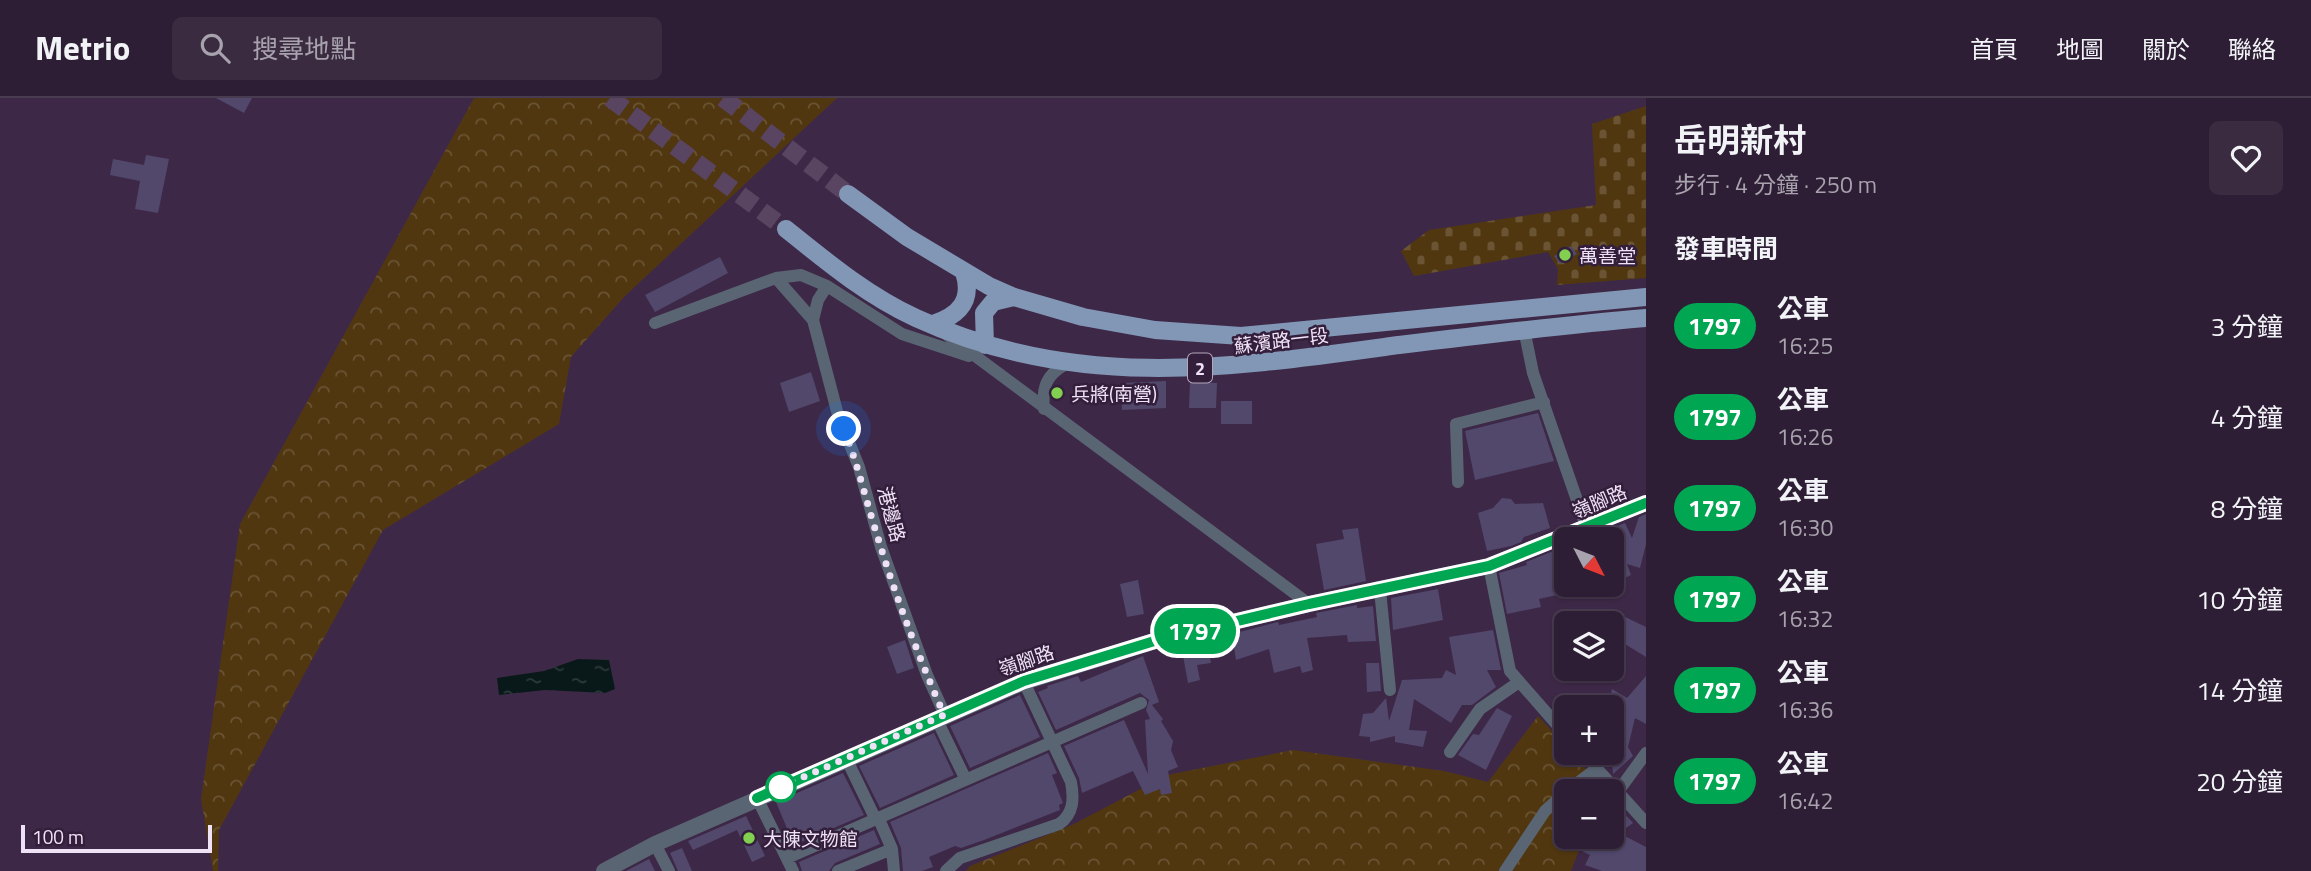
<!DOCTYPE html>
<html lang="zh-TW">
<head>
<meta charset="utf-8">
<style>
	:root { --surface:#2e1e35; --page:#3a2b41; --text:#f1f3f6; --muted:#a7a2ad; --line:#493c50 }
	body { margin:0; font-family:"Titillium Web","Noto Sans TC",sans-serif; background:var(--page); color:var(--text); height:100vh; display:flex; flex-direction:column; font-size:26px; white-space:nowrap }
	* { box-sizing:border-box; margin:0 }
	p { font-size:23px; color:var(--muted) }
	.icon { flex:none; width:38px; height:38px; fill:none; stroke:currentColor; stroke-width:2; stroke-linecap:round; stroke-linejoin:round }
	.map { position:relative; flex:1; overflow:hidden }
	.panel { display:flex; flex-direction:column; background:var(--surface); width:665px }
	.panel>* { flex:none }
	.badge { padding:0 14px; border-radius:23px; font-size:24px; line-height:46px }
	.needle { width:46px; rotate:132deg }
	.buttons { position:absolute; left:1554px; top:429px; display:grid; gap:14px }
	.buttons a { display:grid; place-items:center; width:70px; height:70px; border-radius:10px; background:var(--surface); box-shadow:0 2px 5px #0004,0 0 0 2px var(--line); font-size:35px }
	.scale { position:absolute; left:21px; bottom:18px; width:191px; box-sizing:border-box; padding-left:7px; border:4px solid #f0e2f6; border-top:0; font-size:19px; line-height:24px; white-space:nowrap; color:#f0e2f6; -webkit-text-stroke:5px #331e3c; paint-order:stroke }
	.you { position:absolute; width:35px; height:35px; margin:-18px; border:5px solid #fff; border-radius:50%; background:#1a73e8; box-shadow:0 0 0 10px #1a73e833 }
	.map>.badge { position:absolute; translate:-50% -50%; box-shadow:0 0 0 4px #fff }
	h2 { padding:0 28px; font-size:26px; line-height:63px }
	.round { display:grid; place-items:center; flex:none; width:74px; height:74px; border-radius:10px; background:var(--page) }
	.summary { display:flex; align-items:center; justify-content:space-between; height:119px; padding:0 28px }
	h1 { font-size:33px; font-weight:700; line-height:52px }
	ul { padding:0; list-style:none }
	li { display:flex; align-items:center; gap:21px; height:91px; padding:0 28px }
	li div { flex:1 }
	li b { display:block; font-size:26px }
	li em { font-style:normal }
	li .badge { min-width:77px; font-weight:700; text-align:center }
	header { display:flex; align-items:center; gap:42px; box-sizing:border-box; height:98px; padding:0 35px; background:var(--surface); border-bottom:2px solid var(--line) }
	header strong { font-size:33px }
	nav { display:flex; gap:38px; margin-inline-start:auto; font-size:24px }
	.search { width:490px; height:63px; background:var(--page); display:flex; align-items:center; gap:18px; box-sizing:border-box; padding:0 24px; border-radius:10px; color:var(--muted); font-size:26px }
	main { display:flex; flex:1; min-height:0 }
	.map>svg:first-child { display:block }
</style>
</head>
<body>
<header>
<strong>Metrio</strong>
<div class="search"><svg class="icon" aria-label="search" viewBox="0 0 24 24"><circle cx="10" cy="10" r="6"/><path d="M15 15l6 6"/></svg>搜尋地點</div>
<nav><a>首頁</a><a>地圖</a><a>關於</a><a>聯絡</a></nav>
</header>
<main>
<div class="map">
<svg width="1646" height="773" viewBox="0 0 1646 773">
	<defs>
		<pattern id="forest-crowns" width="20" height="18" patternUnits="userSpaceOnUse" patternTransform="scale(1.75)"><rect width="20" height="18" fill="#503710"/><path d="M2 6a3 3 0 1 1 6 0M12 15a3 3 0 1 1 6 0" fill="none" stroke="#6a5433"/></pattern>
		<pattern id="cemetery-stones" width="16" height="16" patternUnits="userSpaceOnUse" patternTransform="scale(1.75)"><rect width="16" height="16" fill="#503710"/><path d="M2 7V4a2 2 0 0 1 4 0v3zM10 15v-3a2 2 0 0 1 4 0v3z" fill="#6a5433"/></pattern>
		<pattern id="water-ripples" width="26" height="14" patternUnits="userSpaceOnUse" patternTransform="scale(1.75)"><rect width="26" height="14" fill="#091919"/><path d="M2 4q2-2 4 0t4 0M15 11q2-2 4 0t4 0" fill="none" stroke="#2d3a3b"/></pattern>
	</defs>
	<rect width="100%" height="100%" fill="#3e2847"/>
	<path fill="url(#forest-crowns)" d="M474,0H837L625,198L571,259L559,326L383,432L219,732L218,773H213L201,701L240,426Z
		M1538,618L1566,648V654L1572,655L1588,673L1542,709L1566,718V738L1584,739L1571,773H966L970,768L1072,727L1167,677L1293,652L1444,673L1488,684Z"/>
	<path fill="url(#cemetery-stones)" d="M1646,8V180L1557,187L1558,171L1548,154L1414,178L1401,153L1429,132L1596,107L1592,26Z"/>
	<path fill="url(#water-ripples)" d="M578,561L609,562L615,591L605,595L545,592L499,597L497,580L544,573Z"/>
	<path fill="#51486c" d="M216,0H252L244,15Z
		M146,57L169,61L158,115L135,111L140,83L110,77L113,61L144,67Z
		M1571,148L1577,156L1560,166L1554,158Z
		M720,159L728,175L655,214L645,197Z
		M811,274L820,303L789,314L780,285Z
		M1166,283V310L1122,312L1121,285Z
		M1190,284L1217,285L1216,310H1189Z
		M1221,303H1252V326H1221Z
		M1538,315L1554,363L1475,382L1465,333Z
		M1502,400L1511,401L1515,406L1543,405L1550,430L1524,439L1521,444L1511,448L1487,453L1478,415L1493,410Z
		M1646,416V446L1640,470L1627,466L1631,477L1612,486V441H1584L1625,425L1632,440L1639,419Z
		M1358,430L1366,483L1324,492L1316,446L1344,441L1342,432Z
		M1566,448V486H1593L1568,498L1566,495L1539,501L1541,509L1507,516L1499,475L1527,467L1526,464Z
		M1138,482L1144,516L1127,519L1120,486Z
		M1438,491L1443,522L1393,532L1391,500Z
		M1357,507V510L1373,508L1376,543L1348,544L1347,537L1307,540L1313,572L1302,575L1300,568L1274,575L1269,551L1236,562L1232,536L1278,524L1279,527L1317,519L1316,515Z
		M1619,516L1646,529V559L1612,538V530Z
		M1493,532L1501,572H1487L1496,589L1472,607H1462L1451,625L1414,601L1409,632L1427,633L1423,649L1395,644V638L1370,644V639L1359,638L1363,616L1373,615L1386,600L1389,623L1402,582L1442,580L1446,572L1456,577L1449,539Z
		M1207,541L1211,565L1197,567L1200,582L1188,585L1181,547Z
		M905,542L914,570L897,576L887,549Z
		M1143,558L1159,604L1152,607L1163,621L1161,623L1173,643L1171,652L1178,669L1168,673L1172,695L1161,697L1160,691L1145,697L1133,673L1082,695L1079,680L1064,648L1124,622L1148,676L1145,622L1150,621L1146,612L1149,602L1140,595L1056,632L1038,594L1048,590L1047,588L1078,578L1081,584Z
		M1366,565H1379L1381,593L1367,594Z
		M1572,570H1610L1606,581L1589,583L1567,582Z
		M1646,578V626L1635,620L1628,649L1633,658L1613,676L1612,663L1605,667L1597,654H1612L1614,607L1609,605L1612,591L1627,600Z
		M1020,597L1040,639L970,670L950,628Z
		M1497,610L1512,618L1486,672L1458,657L1473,636L1479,637Z
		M934,635L954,677L880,710L859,668Z
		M1048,655L1057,675L1052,677L1063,705L1059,707L1060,712L984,742L961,750L955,748L929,759L933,769L922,773H903L901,750L890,724Z
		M843,675L864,717L794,747L776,704Z
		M1612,702L1633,725L1619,735L1646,749V773H1602L1585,767L1590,757L1580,752L1585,738H1612Z
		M746,718L765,758L752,764L737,732L693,752L688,743Z
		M874,732L880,746L835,765L829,773H802L799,764Z
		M682,750L692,773H678L670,755Z
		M649,761L655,773H626Z"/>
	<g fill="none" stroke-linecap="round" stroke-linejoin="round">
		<path stroke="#594461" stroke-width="18" stroke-dasharray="18 9" stroke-linecap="butt" d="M610,0L786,131
			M723,0L848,96"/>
		<path stroke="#5a6574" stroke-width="12" d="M776,180L813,222L838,317L859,369L881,449L927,577L945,617
			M813,222L818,202L827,188
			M655,225L776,180L801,177L827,188L902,236L969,258
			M1524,231L1533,275L1587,431
			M947,237L1309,506
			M1044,311C1042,289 1046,277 1066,266
			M1458,384L1456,326L1544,304
			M1489,468L1510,573L1566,637
			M1380,492L1390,592
			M936,620L965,680
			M1450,654L1480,611L1519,584
			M1582,654L1646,725
			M846,660L875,720
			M1567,693L1596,671
			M1617,695L1646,655
			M757,700L793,773
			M655,746L669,773
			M892,751L894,773
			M787,760L1141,605
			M838,773L892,751L878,719
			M946,773L960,760L1059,726C1074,716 1074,700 1071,684L1024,584
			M1505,773L1545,713L1566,694"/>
		<path stroke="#5a6574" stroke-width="16" d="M604,773L655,746L1024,584L1161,541L1309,506L1489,468L1646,405"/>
		<path stroke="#8197b5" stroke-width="18" d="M848,96L907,139L989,188L1014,199L1083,219L1155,232L1241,238L1646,199
			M786,131C827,164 868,198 916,220C1077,294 1231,270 1399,247C1481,237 1563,227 1646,220
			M933,226C960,217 973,202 964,174
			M985,247L984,215L993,204L1014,199"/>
	</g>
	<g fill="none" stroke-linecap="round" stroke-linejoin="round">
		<g stroke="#fff" stroke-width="16">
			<path id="line" d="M757,700L1024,583L1161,541L1309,506L1489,468L1646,405"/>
		</g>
		<use href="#line" stroke="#00a651" stroke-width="10"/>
		<path stroke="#f0e2f6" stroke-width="7" stroke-dasharray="0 12.6" d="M781,689L944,617C919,559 896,500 878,440C866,403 858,367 844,331"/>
	</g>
	<g fill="#81d050" stroke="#331e3c" stroke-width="2.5">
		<circle cx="1565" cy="157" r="7"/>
		<circle cx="1057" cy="295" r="7"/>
		<circle cx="749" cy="740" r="7"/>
	</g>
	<circle fill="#fff" stroke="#00a651" stroke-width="3.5" cx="781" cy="689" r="14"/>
	<g text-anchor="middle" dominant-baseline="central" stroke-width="5" stroke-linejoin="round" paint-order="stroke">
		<rect fill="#331e3c" stroke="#b7a7be" stroke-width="2" x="1188" y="255.5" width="24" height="29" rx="5"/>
		<g font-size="18" font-weight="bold" fill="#f0e2f6">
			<text x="1200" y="270">2</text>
		</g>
		<g font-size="19" fill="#f0e2f6" stroke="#331e3c" text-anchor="start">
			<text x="1579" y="157">萬善堂</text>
			<text x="1071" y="295">兵將(南營)</text>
			<text x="763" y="740">大陳文物館</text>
		</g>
		<g font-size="19" fill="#f0e2f6" stroke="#331e3c">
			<text transform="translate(1281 242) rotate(-7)">蘇濱路一段</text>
			<text transform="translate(1599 403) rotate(-23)">嶺腳路</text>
			<text transform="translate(892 416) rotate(75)">港邊路</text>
			<text transform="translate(1026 562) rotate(-19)">嶺腳路</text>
		</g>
	</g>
</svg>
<div class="buttons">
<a><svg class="needle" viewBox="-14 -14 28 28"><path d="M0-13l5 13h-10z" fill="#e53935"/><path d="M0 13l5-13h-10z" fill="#a7a2ad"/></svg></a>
<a><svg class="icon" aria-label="layers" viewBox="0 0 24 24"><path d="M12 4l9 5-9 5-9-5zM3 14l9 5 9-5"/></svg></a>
<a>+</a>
<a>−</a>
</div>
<div class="scale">100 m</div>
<div class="you" style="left:844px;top:331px"></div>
<b class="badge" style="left:1195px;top:533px;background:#00a651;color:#fff">1797</b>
</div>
<section class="panel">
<div class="summary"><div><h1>岳明新村</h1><p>步行 · 4 分鐘 · 250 m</p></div><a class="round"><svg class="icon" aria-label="heart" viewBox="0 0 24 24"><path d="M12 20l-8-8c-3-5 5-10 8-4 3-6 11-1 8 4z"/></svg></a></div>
<h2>發車時間</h2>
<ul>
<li><span class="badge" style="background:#00a651;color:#fff">1797</span><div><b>公車</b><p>16:25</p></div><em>3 分鐘</em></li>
<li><span class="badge" style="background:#00a651;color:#fff">1797</span><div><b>公車</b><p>16:26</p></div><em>4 分鐘</em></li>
<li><span class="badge" style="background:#00a651;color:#fff">1797</span><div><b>公車</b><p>16:30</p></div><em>8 分鐘</em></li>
<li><span class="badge" style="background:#00a651;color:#fff">1797</span><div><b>公車</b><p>16:32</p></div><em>10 分鐘</em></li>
<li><span class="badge" style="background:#00a651;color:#fff">1797</span><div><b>公車</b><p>16:36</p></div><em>14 分鐘</em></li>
<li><span class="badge" style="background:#00a651;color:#fff">1797</span><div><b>公車</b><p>16:42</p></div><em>20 分鐘</em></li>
</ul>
</section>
</main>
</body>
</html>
